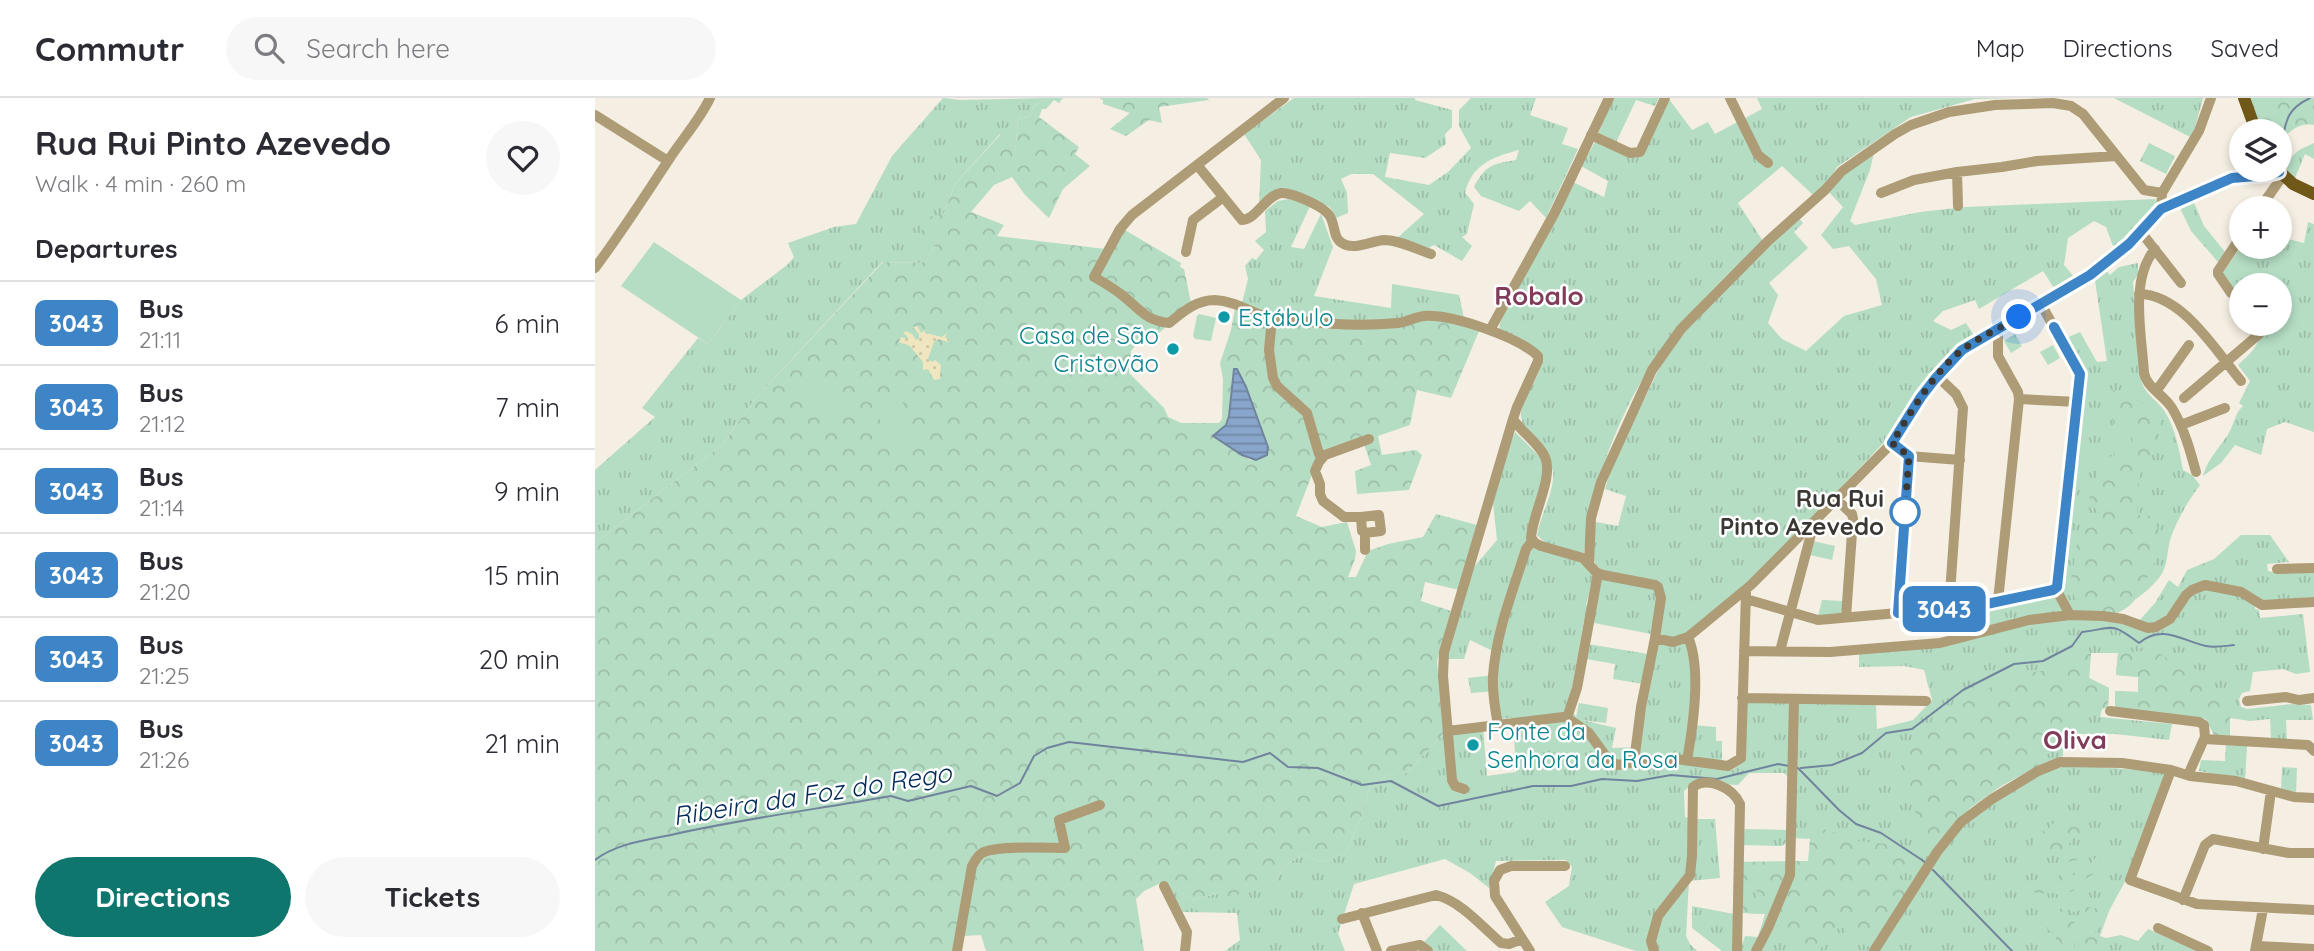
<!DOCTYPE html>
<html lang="en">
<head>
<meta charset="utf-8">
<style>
	:root { --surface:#fff; --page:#f7f7f7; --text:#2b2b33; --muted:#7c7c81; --line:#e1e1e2; --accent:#0f766e }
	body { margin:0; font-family:Quicksand,sans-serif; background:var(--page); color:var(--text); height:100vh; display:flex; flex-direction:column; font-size:26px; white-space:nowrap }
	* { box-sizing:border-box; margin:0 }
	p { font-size:23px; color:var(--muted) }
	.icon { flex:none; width:38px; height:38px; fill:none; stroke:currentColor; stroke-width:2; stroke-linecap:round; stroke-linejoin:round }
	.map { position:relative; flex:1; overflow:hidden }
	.drawer { display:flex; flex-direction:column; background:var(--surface); width:595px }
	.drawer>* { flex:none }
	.badge { padding:0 14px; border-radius:10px; font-size:24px; line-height:46px }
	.tools { position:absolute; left:1634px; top:21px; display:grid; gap:14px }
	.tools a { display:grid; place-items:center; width:63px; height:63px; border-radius:50%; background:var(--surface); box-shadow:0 4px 10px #0003; font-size:35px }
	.you { position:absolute; width:35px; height:35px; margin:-18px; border:5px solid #fff; border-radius:50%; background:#1a73e8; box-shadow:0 0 0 10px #1a73e833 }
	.map>.badge { position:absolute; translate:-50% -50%; box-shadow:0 0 0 4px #fff }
	h2 { padding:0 35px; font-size:26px; line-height:63px }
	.round { display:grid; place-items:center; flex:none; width:74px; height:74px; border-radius:37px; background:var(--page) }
	.summary { display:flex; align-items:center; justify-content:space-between; height:119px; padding:0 35px }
	h1 { font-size:33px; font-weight:800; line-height:52px }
	.button { display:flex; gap:14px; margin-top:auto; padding:14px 35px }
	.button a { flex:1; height:80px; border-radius:42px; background:var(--accent); color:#fff; font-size:28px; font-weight:800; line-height:80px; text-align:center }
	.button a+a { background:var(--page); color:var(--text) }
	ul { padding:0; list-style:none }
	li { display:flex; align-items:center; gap:21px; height:84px; padding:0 35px; border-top:2px solid var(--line) }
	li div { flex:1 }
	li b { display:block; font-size:26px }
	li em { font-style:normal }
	li .badge { min-width:77px; font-weight:700; text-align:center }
	header { display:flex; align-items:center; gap:42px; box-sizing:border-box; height:98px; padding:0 35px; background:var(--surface); border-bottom:2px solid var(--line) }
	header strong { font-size:33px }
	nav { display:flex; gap:38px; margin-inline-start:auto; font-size:24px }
	.search { width:490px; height:63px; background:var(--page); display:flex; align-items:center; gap:18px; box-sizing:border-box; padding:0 24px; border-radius:38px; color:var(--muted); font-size:26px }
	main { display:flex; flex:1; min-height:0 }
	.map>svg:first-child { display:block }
</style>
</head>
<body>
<header>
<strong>Commutr</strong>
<div class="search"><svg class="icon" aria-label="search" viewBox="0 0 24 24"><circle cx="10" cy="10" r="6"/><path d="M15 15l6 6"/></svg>Search here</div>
<nav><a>Map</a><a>Directions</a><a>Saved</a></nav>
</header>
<main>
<section class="drawer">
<div class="summary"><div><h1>Rua Rui Pinto Azevedo</h1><p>Walk · 4 min · 260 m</p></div><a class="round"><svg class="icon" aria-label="heart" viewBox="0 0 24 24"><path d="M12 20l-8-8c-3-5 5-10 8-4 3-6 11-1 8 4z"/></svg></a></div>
<h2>Departures</h2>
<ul>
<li><span class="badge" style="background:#3d85c6;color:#fff">3043</span><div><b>Bus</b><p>21:11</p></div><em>6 min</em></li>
<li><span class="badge" style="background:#3d85c6;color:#fff">3043</span><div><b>Bus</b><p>21:12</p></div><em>7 min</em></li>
<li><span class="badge" style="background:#3d85c6;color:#fff">3043</span><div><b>Bus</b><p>21:14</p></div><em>9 min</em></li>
<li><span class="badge" style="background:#3d85c6;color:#fff">3043</span><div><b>Bus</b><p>21:20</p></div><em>15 min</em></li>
<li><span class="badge" style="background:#3d85c6;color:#fff">3043</span><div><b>Bus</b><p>21:25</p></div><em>20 min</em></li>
<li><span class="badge" style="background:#3d85c6;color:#fff">3043</span><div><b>Bus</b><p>21:26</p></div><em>21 min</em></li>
</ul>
<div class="button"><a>Directions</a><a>Tickets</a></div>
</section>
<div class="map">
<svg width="1719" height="853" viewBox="0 0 1719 853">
	<defs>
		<pattern id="grass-tufts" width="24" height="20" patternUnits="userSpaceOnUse" patternTransform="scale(1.75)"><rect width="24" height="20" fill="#b5ddc4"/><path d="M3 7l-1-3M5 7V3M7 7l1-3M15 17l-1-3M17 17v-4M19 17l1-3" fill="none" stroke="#9dbea9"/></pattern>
		<pattern id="forest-crowns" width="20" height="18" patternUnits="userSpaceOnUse" patternTransform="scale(1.75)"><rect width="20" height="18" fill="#b5ddc4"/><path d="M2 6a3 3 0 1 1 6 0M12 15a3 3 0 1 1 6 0" fill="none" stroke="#9dbea9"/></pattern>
		<pattern id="sand-dots" width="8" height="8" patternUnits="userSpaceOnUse" patternTransform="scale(1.75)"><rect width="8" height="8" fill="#efe6c0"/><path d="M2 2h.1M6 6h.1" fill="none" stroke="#cec6a5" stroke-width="1.8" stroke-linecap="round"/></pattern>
		<pattern id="water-rules" width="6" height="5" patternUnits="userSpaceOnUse" patternTransform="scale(1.75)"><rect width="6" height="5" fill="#88a5cb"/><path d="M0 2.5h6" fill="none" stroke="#7087a5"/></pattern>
	</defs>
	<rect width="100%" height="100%" fill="#f5eee2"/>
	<path fill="url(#grass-tufts)" d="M348,0L365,2L454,0L439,8L434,19L423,21L420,58L405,36L360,86L349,115L344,140L330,165L287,164L159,302L128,346L0,445V372L60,319L47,310L103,240L113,246L146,202L192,167L199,159L193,145L239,129L261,126L297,58Z
		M699,0H820V2L857,12V29L850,36L851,46L830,60L795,55L790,79L834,87L853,74L876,50L864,28V12L876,0H941L935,17L973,30L967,46L983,51L951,120L935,103L924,113L886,98L879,89C890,67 898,66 921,62L924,52C898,59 877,66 870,95L879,106L872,136L867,139L877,148L867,163L839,147L832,151L801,141L829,116L778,76H756L746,81L752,95L753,115L741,120L735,109L690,91L664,108L666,62L649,36Z
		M1017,0H1064L1060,8L1041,2L1018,51L1044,56L1074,1L1097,32L1113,24L1120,36L1167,11L1162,0H1422L1380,1L1316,19L1242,69L1232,87L1218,97L1187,68L1143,105L1168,143C1135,174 1100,207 1072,244C1038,289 1012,348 998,403C993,420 992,439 989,456L950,445L942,437C945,418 960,393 958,374C955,351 924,337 926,314C928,294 947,283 945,259L904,234L905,225L912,210L978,84L1009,99L1013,83L986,68L1000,44Z
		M1519,0H1608L1597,40Z
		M1554,45L1580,58L1571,76L1545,63Z
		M1719,45V61L1710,56L1700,80L1687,67L1704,52Z
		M1279,55L1275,72L1255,123L1260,127L1325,114L1370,109L1560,101L1563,109L1519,151L1511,129L1499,123L1473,140L1469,167L1481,181L1461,193L1448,173L1384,211L1380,202L1348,213L1338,223L1356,232L1371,225L1380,239L1362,250L1341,271L1296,337L1162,478L1108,524L1084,539H1068L1063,535L1066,488C1050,484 1005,479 999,463C994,452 999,435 1001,424L1023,428L1031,398L1010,391L1017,368L1072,254L1097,225L1203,119L1208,125L1199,134L1213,150L1174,185L1183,197L1173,225L1187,241L1211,253L1249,218L1287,207L1281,181L1254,148L1238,151L1226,137L1248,109L1232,92L1254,70Z
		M1597,100L1609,128L1631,155L1624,165L1596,133L1583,106Z
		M694,101L716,106L696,149L709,151L726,116L738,149L719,198L796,210L797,186L864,197L869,220C808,223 731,231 672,216C663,214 655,209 647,205L653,181L650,168L657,160L661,162L669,152L660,143L671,134L670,113L683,103Z
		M1713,124L1719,126V334L1690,324L1672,331L1666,357L1640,347L1626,365L1608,378C1613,359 1626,349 1635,333C1640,323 1640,315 1648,308L1644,305L1655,283L1643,267C1656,254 1671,244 1660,226H1685V187H1647V206L1627,176L1647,147V149H1685V139L1709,145Z
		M1543,165V177L1538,184L1546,283C1552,299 1562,301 1570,314C1581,332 1584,352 1588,372L1597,377L1605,387C1593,403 1583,420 1576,439C1571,454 1574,467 1564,480C1552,495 1536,504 1522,515L1543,524L1560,505L1574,482L1583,489L1592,472L1619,461L1646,437H1675L1694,464L1672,466L1673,473L1681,475L1719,472V499L1666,503L1660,508V511L1664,512L1665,520L1708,516L1715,574L1701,576L1688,571L1658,574L1655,593L1647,595L1644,601L1646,609L1652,611L1697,606L1716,607L1718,622H1691L1692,642L1676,641L1675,621L1655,623L1635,620V639L1619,637L1611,621L1520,593L1543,594V579L1521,577L1523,555H1496L1494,580L1514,590L1513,609L1507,611L1505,619L1577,626L1574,642L1520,636H1468V658L1442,668L1406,688L1375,710L1352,734L1277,853H1145L1150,838L1163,839L1170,816L1148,815L1147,764L1214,763L1215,741L1197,740L1187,748L1147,747L1150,731L1192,732L1193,679L1189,675H1154L1143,687L1099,685L1089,693L1090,719L1096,721H1120L1125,780L1094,783L1091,838L1095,846L1102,853H1041L967,829L950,804L974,788L977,769L971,762L901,763L894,790L875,775L850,761L759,786L743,835L750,853H630L645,842L642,815L588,814L570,782L596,802L681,782L689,768L709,756C729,767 732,765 752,753C757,740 775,702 773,692L791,678L810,676L849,636L888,630L892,678L921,674L918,620L904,621L901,593L876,595L873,580L899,577L902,555L875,542L869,561H850L878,470L902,442L898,405L906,372L920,334L947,361L949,380L937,440C957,449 987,457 999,477L991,507L1000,510L1002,492L1007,481L1057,489L1062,498L1056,536L989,523L974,607L981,619L984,605L1013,610L1011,625L987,622L1021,630L1017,650L1044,649C1048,614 1058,580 1062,544L1098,537V627L1121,629V643H1127V671L1137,672L1147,664L1148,602L1281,606L1282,631L1318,622L1337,602L1329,572L1309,568L1264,569V554L1330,548L1384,532L1381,511L1463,496L1470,487L1473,459L1489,275L1469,241L1485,234L1502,264L1512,263L1500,183L1497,180L1509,170L1515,177L1524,169Z
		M1420,236L1427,248L1416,255L1409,243Z
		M1458,247L1465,260L1453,267L1445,254Z
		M1218,443L1240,448L1237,462L1215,457Z
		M1227,502L1249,503L1246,516L1223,518Z
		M993,546L1053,556L1048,586L1018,581L1020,566L991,561Z
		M1631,647L1652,648L1650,682L1604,673L1606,662L1630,663Z
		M1476,667L1570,674L1533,778L1514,813L1505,838L1511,840L1526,837L1543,843L1553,831L1602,853H1282L1343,759L1371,723L1447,674Z
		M1687,669L1702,670L1701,695L1686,691Z
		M1097,808L1139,816V853H1127L1097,830Z
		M845,827L872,853H839L829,844Z"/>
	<path fill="url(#forest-crowns)" fill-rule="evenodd" d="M454,0H468L464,5L459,2L451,11H447L444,19L484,49L480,56L495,68L468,91L454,120L430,97L417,79L399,87L376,114L409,127L402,138L510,151L528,131L586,165L585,169L589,171L596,205L561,238L550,235L536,253L534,275L569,310L573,319L586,325H624L627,321L628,281L625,265L636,232L640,211L701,226L850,222L884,233L856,300L822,292L815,327L783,338L787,357L821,352L827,357L814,392L762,396L760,373L776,367L769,346L723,361L701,418L727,429L752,424L761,453L760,461L753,479H761L773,453L793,446L828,439L841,416L882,427L864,492L830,484L826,503L856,513L842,563L849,636L809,677L791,678L773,692C775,702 757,740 752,753C732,765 729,767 709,756L689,768L681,782L634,800L622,796L596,802L570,783L549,793L541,801L549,853H391L386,837L368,838L357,853H0V445L128,346L159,302L288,164L330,165L344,140L328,137L324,122L349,115L360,86L406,36L420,56L423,21L434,19L439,8ZM642,271L651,289L673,348V352L655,362L618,338L631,327L637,302V285Z
		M504,0H612L614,2L564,9L567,25L554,22L531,38L515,31L535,15L508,6V2Z
		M1654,0H1719V27C1705,23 1695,34 1685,42V33H1665Z
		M1515,291L1554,308L1567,321L1560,354L1545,364L1542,417L1558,418C1571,444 1562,461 1550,484C1544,497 1536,511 1521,515C1503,521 1478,508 1476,488C1475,481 1478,473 1479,466C1482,441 1483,431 1507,419L1494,403C1499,378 1512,353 1538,346L1536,334L1521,331C1515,317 1512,306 1515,291Z
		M1560,552L1578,565L1601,571L1617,583L1628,606L1639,609L1635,620V639L1619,637L1611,621L1520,611V593L1543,594V579L1521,577L1523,555Z
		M1496,555L1494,580L1514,590L1513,609L1507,611L1474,615L1460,652L1446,660L1442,668L1406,688L1375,710L1351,736L1343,747L1329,733L1319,712L1318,699L1306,683L1304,673L1313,651L1328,636L1371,604L1416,577L1447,573L1467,567Z
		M1484,719L1493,724L1496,734L1494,737L1486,739L1480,738L1472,748L1474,753L1481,754L1484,758L1482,762L1472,764L1458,753L1448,756L1436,754L1435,751L1439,744L1437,738L1446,732L1449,733L1453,739L1457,726L1465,724L1474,729Z
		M1231,731L1260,743L1292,746L1312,753L1313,767L1297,768V777L1320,788L1278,850L1256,842L1248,830L1239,831V840L1222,853H1196C1198,838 1193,832 1179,827L1176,813L1170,816L1148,815V802L1161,803L1162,793L1148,792L1147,764L1213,763L1215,741Z
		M1502,758H1505L1506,762L1500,769L1498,777L1481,785L1480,792L1476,794L1473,793L1465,798L1460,795L1441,796L1439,794L1441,791L1446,789V781H1450L1454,785L1466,776C1475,777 1484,781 1488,769L1495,767Z
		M1477,806L1514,813L1499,836L1505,839L1501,853H1473L1461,841L1459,835L1452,831L1454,828L1447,820V816L1452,814L1455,816L1467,810L1472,812L1468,817V824L1472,826L1477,823L1480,825L1477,835L1469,836L1468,838L1473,842H1478L1480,851C1493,841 1478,825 1493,818L1486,812L1478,814L1474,809Z"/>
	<path fill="url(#sand-dots)" d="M322,228L326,235L329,232L330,235L347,239L352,235L350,239L354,242L353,244L344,241L339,244L333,261L337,264L340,262L346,267L345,281L339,282L333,271L328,272V264L315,248L304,244L306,239L313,241L312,238L308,235L311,233L317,236L321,242L324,241V236L318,229Z"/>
	<path fill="#b5ddc4" d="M59,144L146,202L113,246L26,188Z
		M604,216L621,220L616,243L600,241L598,238L602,218Z
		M218,283L245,306L233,320L206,297Z
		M305,297L321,339L295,349L279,307Z"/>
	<path fill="url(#water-rules)" stroke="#71849d" stroke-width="2" d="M639,271H642L651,289L673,349L672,357L661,362L647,357L618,338L631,327L634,318Z"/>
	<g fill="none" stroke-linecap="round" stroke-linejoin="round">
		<path stroke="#71849d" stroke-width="2" d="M1686,49C1691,24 1690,12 1715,0
			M1203,670L1244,712L1261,726L1286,735L1330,764
			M1206,670L1237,667L1267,655L1291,635L1317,631L1368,592L1419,566L1448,563L1477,548L1487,534C1521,530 1514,523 1544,545C1567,526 1586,542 1611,548C1620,550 1630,548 1639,547
			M0,762C22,745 53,742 80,736C152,720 224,711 296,698L313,703L376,688L402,698L425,685L439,658L452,650L474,644L648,664L675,655L693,669L723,670L767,687L796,683L843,708L938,688H976L1007,681L1042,683L1076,677L1122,681L1183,666L1194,668
			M1338,772L1417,853"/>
		<path stroke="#ad9c76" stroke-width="10" d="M689,0L537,117L525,131L499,179C508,184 518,190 527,197C545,211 549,222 574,225C588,214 601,202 620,202C639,203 654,213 671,219C682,222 696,222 708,223C739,227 772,228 803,225C812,224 820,219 829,218C857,216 923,239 943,258V263L922,309L918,321C927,335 943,344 950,359C959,379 937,417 936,440L940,445L946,448L988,460L1001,474L1008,477L1060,487L1063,489L1066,500L1060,540L1078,544L1093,539L1156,487L1297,345L1340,281L1367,252L1495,177L1522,157L1546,134L1566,111L1637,80L1673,77L1684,74
			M1135,0L1163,57L1173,65
			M0,17L73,63
			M996,37L1035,55L1045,54L1070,0
			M603,68L647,122C662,121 670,98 686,95C696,94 728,108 734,117C741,126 737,139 747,145C758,153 776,143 789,142C804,142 821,151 836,156
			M1362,74L1363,108
			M1286,95L1319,82L1362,74L1407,69L1442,63L1521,58
			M1665,110L1687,79
			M1566,111L1567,95L1604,33L1616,0
			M1546,134L1586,185
			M1560,151C1534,182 1547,238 1549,275C1552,290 1569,297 1577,310C1589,330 1595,352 1601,374
			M591,154L598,122L627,100
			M0,170C26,135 49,99 73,63C87,41 104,23 115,0
			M1636,195L1623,176V173L1647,137
			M1544,196C1587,196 1621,253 1646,283
			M677,220L674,252L678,280L682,288L712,315L724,356L730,357L774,341
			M895,232L959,116L1014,0
			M1403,232V258L1423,294L1424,301L1403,503
			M1342,278L1361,296L1368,310L1354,510
			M1562,292L1594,247
			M1589,300L1663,237
			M1424,301L1483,304
			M1586,327L1630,310
			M1297,345L1313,358L1365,362
			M730,357L724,364L720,373L725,386V396L728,403L749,419H766
			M1242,402L1257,416L1258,421L1251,519
			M767,433L766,419L784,417L786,433L770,435V452
			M994,466L996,420L1006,384L1057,272L1086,231L1173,143L1230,92L1247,73L1300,36L1316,27L1354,14L1400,7L1458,5L1476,8L1488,16L1549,92L1567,95
			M1682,471L1719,470
			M1461,491L1475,517L1508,518L1528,521L1553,530L1561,529L1575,521L1591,497L1597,492L1610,487L1646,494L1667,507L1719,504
			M1151,501L1223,522L1383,508L1461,491L1464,484L1485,276L1446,206
			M1303,515L1313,358
			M1149,553L1235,554L1345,545L1434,522L1475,517
			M1185,553L1219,425
			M1147,600L1331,603
			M1652,603L1691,599L1704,602L1719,600
			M1515,613L1604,624L1609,627L1610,639L1593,677
			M972,620L982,590L1003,475
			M903,627C900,611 897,594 898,578C901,534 918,493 931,451L938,442
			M853,633L968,619L972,620L994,635L1015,664L1023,667L1039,664L1046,609L1060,540
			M1609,641L1713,647L1719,653
			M1092,662C1098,629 1107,571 1093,539
			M1039,664L1081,661L1133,668L1146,660L1151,495
			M1576,672L1535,782L1602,806L1719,812
			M869,691L860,688L857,682L848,578L849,554L918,321
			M1668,751L1676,693
			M569,788L592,834L590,853
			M1588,802L1610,747L1618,741L1694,755H1719
			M767,815L782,853
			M747,821L841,797C867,804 886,828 906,845L914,846L927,841
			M1563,830L1613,853
			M1662,848L1719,851
			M362,853L377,768C380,763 382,758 387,755C401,747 452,750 470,750L464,722L505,707
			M796,853L825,847L833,853
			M935,853L900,798L899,783L905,772L916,768H970
			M1059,853L1056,843L1063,818L1095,777L1097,758L1098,689C1113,678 1138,690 1145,706L1142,853
			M1161,853L1173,830L1195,777L1199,602
			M1279,853L1342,754L1366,724L1397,701L1443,673L1465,664L1527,665L1576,672L1595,678L1641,683L1699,699L1719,700
			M1660,853L1668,811"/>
		<path stroke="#705819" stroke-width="12" d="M1649,0L1661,33
			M1683,72L1698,86L1719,96"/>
	</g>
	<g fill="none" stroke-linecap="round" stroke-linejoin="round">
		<g stroke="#fff" stroke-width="16">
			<path id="line" d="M1459,229L1485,276L1462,489L1458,492L1382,508L1303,515L1314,358L1297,345L1326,299L1340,281L1367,252L1495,177L1534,146L1566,111L1637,80L1673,77L1684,74L1683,72"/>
		</g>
		<use href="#line" stroke="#3d85c6" stroke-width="10"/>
		<path stroke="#3b3833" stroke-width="7" stroke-dasharray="0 12.6" d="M1310,414L1314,358L1297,345C1316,314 1338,275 1367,252C1384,239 1406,230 1424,219"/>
	</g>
	<g fill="#0f9aa8" stroke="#fff" stroke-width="2.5">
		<circle cx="629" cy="219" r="7"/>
		<circle cx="578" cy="251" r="7"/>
		<circle cx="878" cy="647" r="7"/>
	</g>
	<circle fill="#fff" stroke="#3d85c6" stroke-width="3.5" cx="1310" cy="414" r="14"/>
	<g text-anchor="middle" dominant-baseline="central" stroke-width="5" stroke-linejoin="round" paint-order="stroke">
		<g font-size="24" fill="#0d838f" stroke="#fff" text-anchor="start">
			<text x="643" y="219">Estábulo</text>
			<text x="564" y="237" text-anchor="end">Casa de São<tspan x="564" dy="28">Cristovão</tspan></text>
			<text x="892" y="633">Fonte da<tspan x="892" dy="28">Senhora da Rosa</tspan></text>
		</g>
		<g font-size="24" font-weight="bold" fill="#3b3833" stroke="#fff" text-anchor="end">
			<text x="1289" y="400">Rua Rui<tspan x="1289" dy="28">Pinto Azevedo</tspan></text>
		</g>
		<g font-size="26" font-weight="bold" fill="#813c59" stroke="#fff">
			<text x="944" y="197">Robalo</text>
			<text x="1480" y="641">Oliva</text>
		</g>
		<g font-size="26" font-style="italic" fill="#022a59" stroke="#fff">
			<text transform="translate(217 696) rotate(-9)">Ribeira da Foz do Rego</text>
		</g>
	</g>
</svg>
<div class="tools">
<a><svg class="icon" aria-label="layers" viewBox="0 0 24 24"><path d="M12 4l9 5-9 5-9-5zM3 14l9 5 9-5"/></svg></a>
<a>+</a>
<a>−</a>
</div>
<div class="you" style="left:1424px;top:219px"></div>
<b class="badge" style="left:1349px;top:511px;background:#3d85c6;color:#fff">3043</b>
</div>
</main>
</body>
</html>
